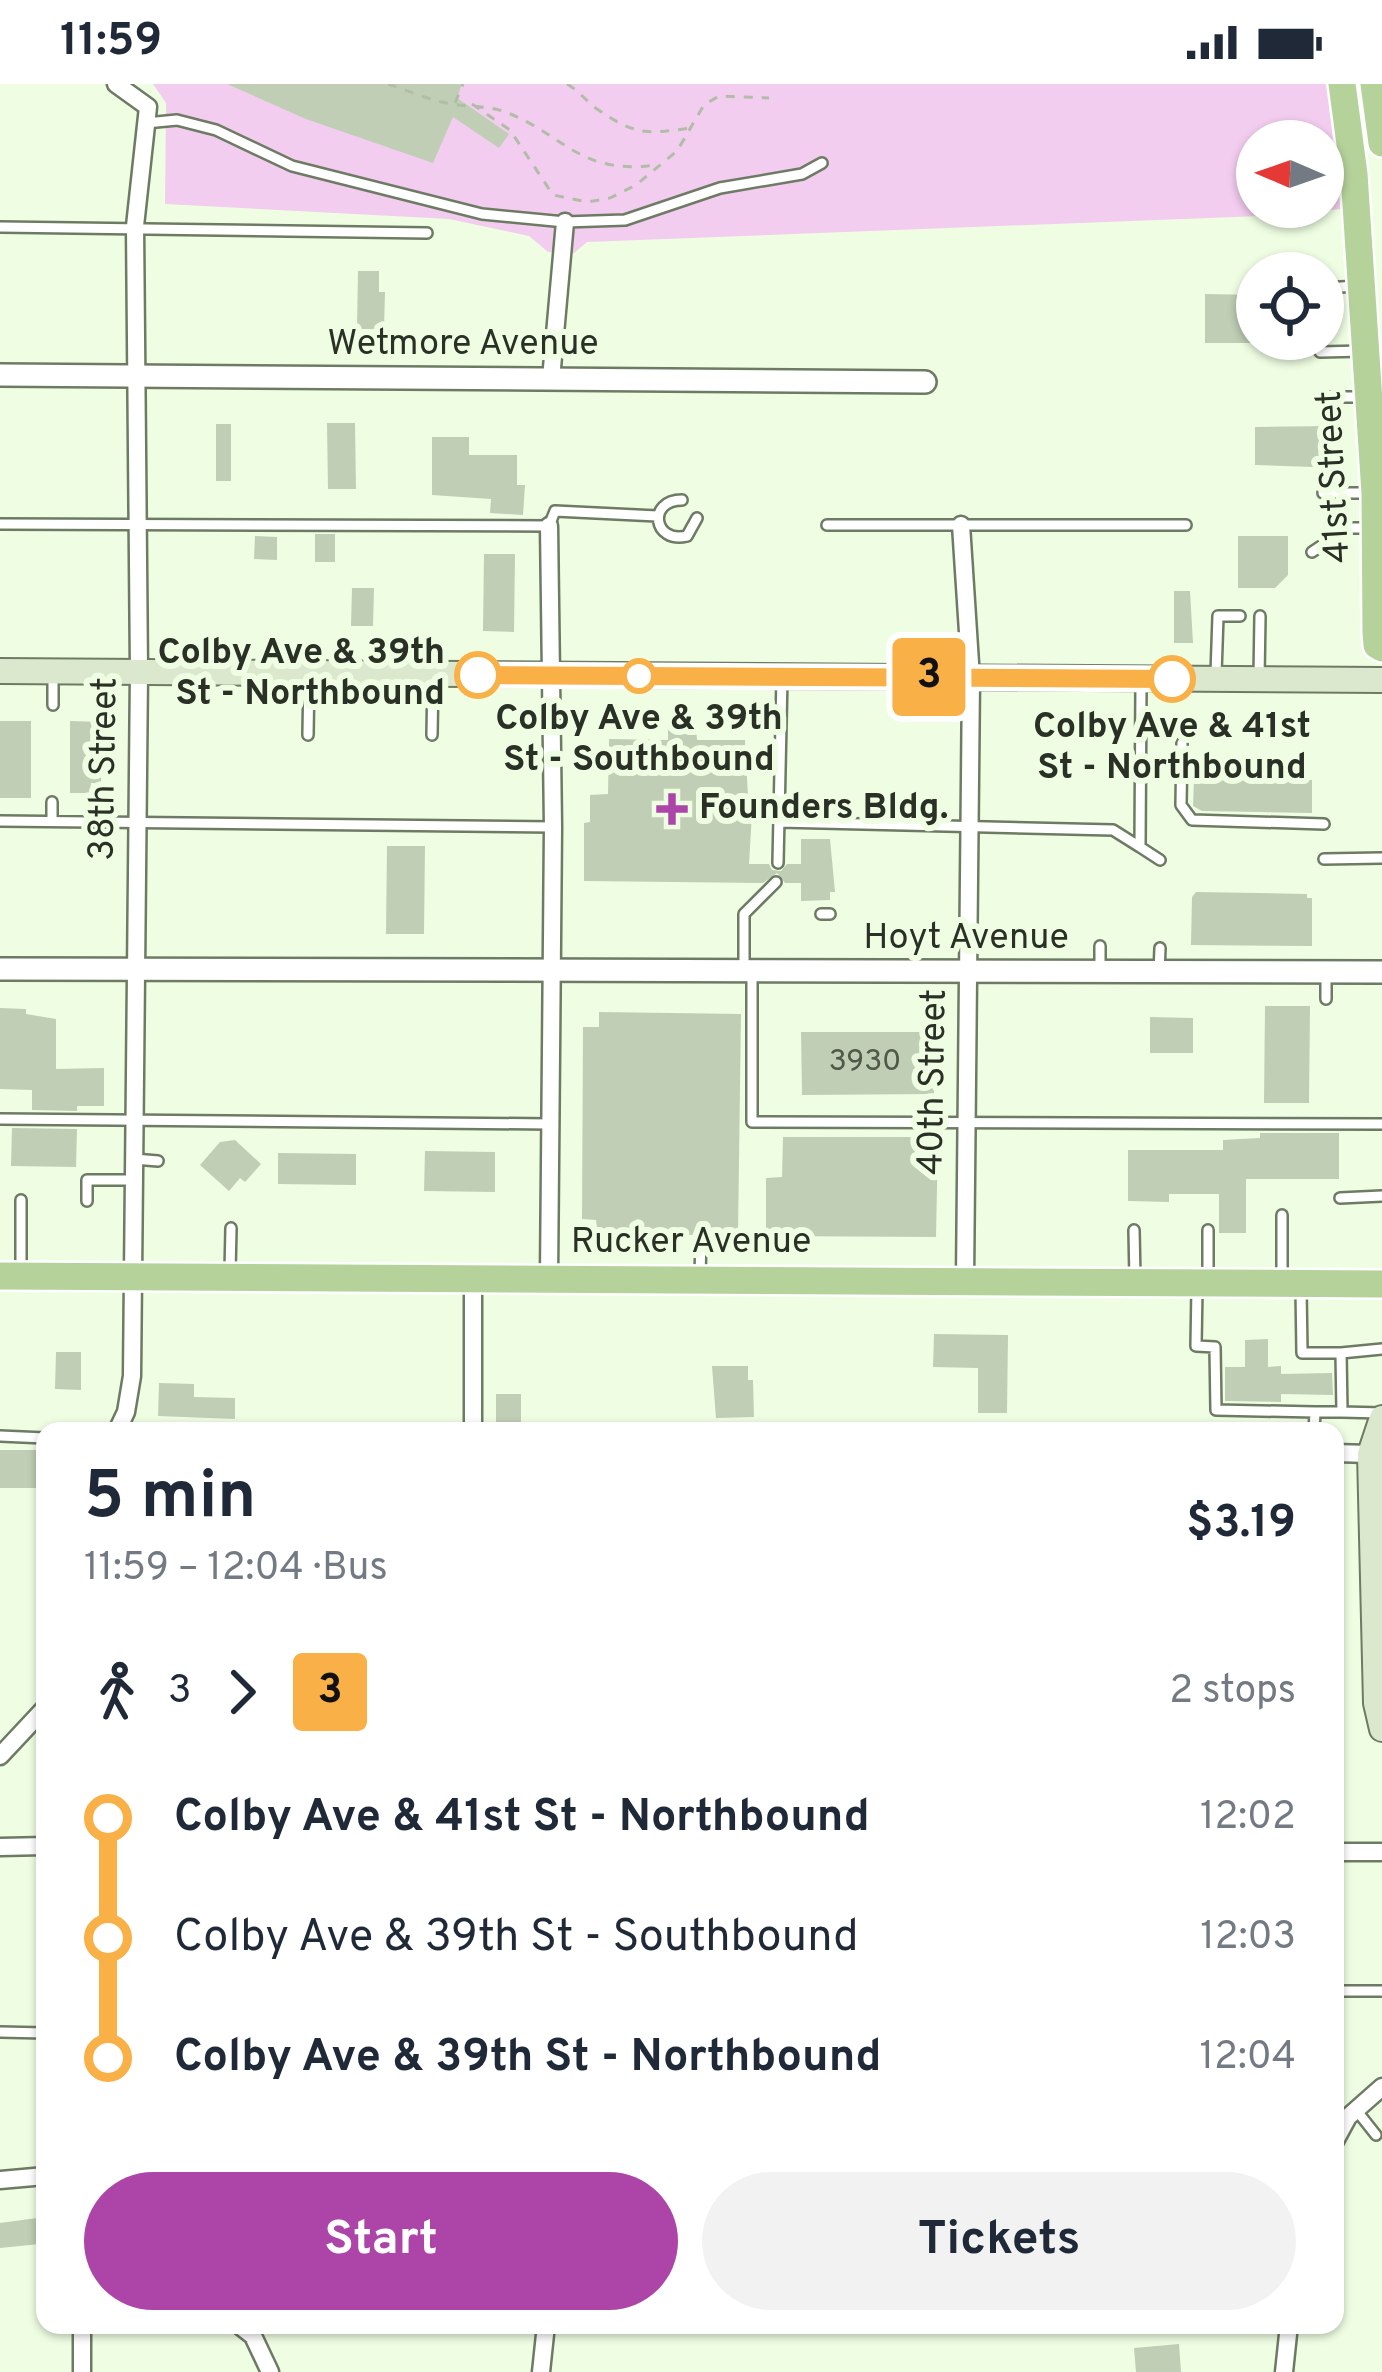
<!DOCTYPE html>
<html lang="en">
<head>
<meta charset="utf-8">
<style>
	:root { --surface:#fff; --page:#f2f2f3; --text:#1f2937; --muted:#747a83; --accent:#ad45a8 }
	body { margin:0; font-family:Overpass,sans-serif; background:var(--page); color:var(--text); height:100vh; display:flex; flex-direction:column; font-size:45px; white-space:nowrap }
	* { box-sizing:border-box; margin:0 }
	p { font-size:39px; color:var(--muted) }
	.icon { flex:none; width:66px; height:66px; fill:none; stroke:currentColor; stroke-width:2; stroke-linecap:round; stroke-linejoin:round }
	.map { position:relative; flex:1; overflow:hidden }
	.sheet { position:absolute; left:36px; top:1338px; width:1308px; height:912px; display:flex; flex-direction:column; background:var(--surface); border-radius:24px; box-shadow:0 3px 9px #0004 }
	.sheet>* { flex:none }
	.badge { padding:0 24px; border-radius:9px; font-size:42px; line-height:78px }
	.needle { width:78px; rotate:272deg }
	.tools { position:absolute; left:1236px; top:36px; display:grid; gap:24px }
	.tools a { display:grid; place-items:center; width:108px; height:108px; border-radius:50%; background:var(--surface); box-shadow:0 3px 9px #0004; font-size:60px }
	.map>.badge { position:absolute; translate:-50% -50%; box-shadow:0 0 0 6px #fff }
	.legs { display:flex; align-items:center; gap:18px; height:132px; padding:0 48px; font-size:39px }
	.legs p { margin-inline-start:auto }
	.headline { display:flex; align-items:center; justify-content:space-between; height:204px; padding:0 48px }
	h1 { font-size:66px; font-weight:700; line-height:90px }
	.primary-button { display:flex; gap:24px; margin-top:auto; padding:24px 48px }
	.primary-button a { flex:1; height:138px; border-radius:72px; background:var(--accent); color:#fff; font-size:48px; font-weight:700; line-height:138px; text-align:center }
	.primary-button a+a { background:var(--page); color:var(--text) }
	ul { padding:0 48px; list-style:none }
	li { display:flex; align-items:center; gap:42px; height:120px; font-size:45px }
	li i { display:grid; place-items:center; width:18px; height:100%; margin:0 15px; background:currentColor }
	li i::after { content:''; width:30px; height:30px; margin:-15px; border:9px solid; border-radius:50%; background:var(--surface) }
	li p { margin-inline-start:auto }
	li:first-child i { background:linear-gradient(#0000 50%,currentColor 0) }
	li:last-child i { background:linear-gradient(currentColor 50%,#0000 0) }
	.status { display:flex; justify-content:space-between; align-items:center; height:84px; padding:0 60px; background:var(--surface); direction:ltr }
	.status svg { height:33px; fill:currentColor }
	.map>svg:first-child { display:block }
</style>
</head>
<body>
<div class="status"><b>11:59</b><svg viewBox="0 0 49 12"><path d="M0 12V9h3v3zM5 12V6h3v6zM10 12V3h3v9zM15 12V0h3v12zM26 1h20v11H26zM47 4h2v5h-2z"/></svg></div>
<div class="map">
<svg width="1382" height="2288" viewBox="0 0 1382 2288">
	<rect width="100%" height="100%" fill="#effee3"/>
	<path fill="#f3cdef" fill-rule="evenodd" d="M153,0H1327L1341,125L1261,132L587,158L574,169L548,168L529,152L449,135L165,120L166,19ZM1257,57H1323V123H1257Z"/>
	<path fill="#bfceb4" d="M227,0H462L457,14L509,50L499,64L453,33L433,79L306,35Z
		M358,187H379V208H385L384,245H357Z
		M1205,210L1257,211V253H1251V259H1205Z
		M327,339H355L356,405H328Z
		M216,340H231V397H216Z
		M1330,342V360H1341V384L1255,381V343Z
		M432,353H469V371H517V401H525L523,431L490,429L491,415L432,411Z
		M315,450H335V478H315Z
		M255,452L277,453V476L254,475Z
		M1238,452H1288V491L1275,504H1238Z
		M484,470H515L514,548L483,547Z
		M352,504H374L373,542H351Z
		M1174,507H1190L1193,559H1174Z
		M0,637H31V714H0Z
		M70,637L101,638V699H91L90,709H70Z
		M668,642L696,643L697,656H745L748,712H753L749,780H769L772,786L781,787L787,780H801V755H830L835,808H830V816L801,817V799H785L777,789L763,799L584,797V739L590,738V711L608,710L609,655L668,656Z
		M1194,695L1312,696V729L1202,727L1193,722Z
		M387,762H425L424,850H386Z
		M1196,808L1307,810V814H1312V862L1191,861L1192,813Z
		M1265,922H1310L1309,1019H1264Z
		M0,924L26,925V930L56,935V985L104,984V1022H77V1027L32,1026V1006L0,1005Z
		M599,928L741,930L738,1151H710L700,1142L692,1151H598L596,1136L582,1135L583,943H599Z
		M1150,933L1193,934V969H1150Z
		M801,948H935L934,1010L802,1011Z
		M12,1044L77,1045L76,1083L11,1082Z
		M1260,1049H1339V1095H1246V1149H1219V1110H1169V1118L1128,1117V1066H1223V1056L1260,1054Z
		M783,1053H938L936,1153L766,1152V1094L782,1093Z
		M235,1056L261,1080L245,1098L240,1094L229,1107L200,1081L220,1058Z
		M425,1067L495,1068V1108L424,1107Z
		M278,1069L356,1070V1101L278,1100Z
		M934,1250L1008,1251L1007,1329H978V1284L933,1283Z
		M1268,1255V1283L1281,1282V1290L1332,1289L1333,1311L1281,1310V1318L1225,1317V1283H1245V1256Z
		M56,1268H81V1306L55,1305Z
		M712,1282H748V1296H753L754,1333L716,1334Z
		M159,1299L194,1300V1313L235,1314V1335L158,1332Z
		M496,1310H521V1342H496Z
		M0,1366H45V1404H0Z
		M37,2134L40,2160L0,2164V2139Z
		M1179,2260L1181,2288H1136L1134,2264Z"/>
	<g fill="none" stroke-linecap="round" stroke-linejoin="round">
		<g stroke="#6e7b64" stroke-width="14">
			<path id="service" d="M146,39L177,36L216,46L292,82L482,130L565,138L625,136L720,104L802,90L822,79
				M0,143L427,149
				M1323,204L1359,202
				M1320,268L1363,267
				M1321,313H1362
				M1323,409H1369
				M682,416C647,416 653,460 687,452L697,434
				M0,440L549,442L555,427L657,432
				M827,441H1186
				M1312,468L1348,444H1370
				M1216,590L1218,532H1240
				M1259,593L1260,532
				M53,621V587
				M308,651L309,591
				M432,651L433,591
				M1182,659L1181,721L1192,736L1324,740
				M0,737L553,743
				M52,737V718
				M780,738L1113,746L1140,763L1141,599
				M1140,763L1160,776
				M1324,775L1382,774
				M778,779L782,593
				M821,830H830
				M1100,862V888
				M744,888V830L776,798
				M752,888V1038L1382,1040
				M1159,888L1160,864
				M1326,915V889
				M0,1035L550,1040
				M134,1075L158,1077
				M1340,1114L1382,1112
				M87,1117V1096H132
				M1134,1146L1135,1195
				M1208,1146V1193
				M21,1188V1116
				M230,1188L231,1144
				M700,1194L701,1151
				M1282,1194V1131
				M1197,1204L1196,1262L1215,1263L1216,1326L1315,1328
				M1301,1205L1302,1269H1341
				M1382,1265L1341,1269L1342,1328L1382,1329
				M1314,1347L1315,1328H1343
				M0,1352L45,1354
				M1335,1907H1382
				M0,1948L45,1949
				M1357,2027L1376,2051"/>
		</g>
		<g stroke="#6e7b64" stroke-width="21">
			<path id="minor" d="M116,0L148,23L135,142L139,588L132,1292L126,1328L117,1347
				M551,295L565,138
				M961,441L971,594L965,1196
				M473,1194V1347
				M549,1194L553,743L549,442
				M1335,1369L1370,1370
				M0,1672L45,1624
				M0,1763L45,1762
				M1335,1768H1382
				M1335,2057L1348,2033L1382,2003
				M0,2096L45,2092
				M82,2241V2288
				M239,2241L253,2252L270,2288
				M541,2288L546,2241
				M1284,2288L1289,2241"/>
		</g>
		<g stroke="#6e7b64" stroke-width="26">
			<path id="tertiary" d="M0,291L925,298
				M0,885L1382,888"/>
		</g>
		<g stroke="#6e7b64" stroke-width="28">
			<path id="secondary" d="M0,587L1382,596
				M1382,1334L1370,1370L1376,1619L1382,1645"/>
		</g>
		<g stroke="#fff" stroke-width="32">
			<path id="primary" d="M1342,0L1354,90L1375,409L1376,548L1377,561L1382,564
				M1374,0L1382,59
				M0,1192L1382,1200"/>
		</g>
		<path stroke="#b1bda7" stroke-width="3" stroke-dasharray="9 9" stroke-linecap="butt" d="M388,0C406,6 424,14 442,18C464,24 486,20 508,29C567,53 580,91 656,81
			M567,0C579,7 586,17 597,25C636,52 647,50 691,44
			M455,19L463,0
			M472,20L510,46L553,111L588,118L610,114L636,101L677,67L704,21L719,12L769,14"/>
		<use href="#service" stroke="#fff" stroke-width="9"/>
		<use href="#minor" stroke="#fff" stroke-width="16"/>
		<use href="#tertiary" stroke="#fff" stroke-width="21"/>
		<use href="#secondary" stroke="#dbe8cd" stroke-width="24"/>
		<use href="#primary" stroke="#b6d29b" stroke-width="27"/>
	</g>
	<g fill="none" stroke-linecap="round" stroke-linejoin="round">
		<g stroke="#fff" stroke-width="27">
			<path id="line-1" d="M478,591L1172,595"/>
		</g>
		<use href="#line-1" stroke="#f8b047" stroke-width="18"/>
	</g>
	<g fill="#fff" stroke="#f8b047" stroke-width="6">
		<circle cx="478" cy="591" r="21"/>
		<circle cx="639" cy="592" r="15"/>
		<circle cx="1172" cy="595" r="21"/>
	</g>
	<path fill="#ad45a8" stroke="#effee3" stroke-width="4.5" d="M666 707h12v12h12v12h-12v12h-12v-12h-12v-12h12z"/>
	<g text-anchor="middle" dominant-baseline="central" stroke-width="12" stroke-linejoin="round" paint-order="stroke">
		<g font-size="30" fill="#50584a">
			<text x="865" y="978">3930</text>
		</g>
		<g font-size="36" fill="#2b3026" stroke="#effee3">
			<text x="463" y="261">Wetmore Avenue</text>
			<text transform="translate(1335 393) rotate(-93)">41st Street</text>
			<text transform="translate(105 685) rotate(-89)">38th Street</text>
			<text x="966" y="855">Hoyt Avenue</text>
			<text transform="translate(934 998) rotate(-89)">40th Street</text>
			<text x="691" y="1159">Rucker Avenue</text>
		</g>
		<g font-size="36" font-weight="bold" fill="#2b3026" stroke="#effee3">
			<text x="445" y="570" text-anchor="end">Colby Ave &amp; 39th<tspan x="445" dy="41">St - Northbound</tspan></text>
			<text x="639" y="636">Colby Ave &amp; 39th<tspan x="639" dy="41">St - Southbound</tspan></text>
			<text x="1172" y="644">Colby Ave &amp; 41st<tspan x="1172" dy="41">St - Northbound</tspan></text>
		</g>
		<g font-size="36" font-weight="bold" fill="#2b3026" stroke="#effee3" text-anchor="start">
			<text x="699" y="725">Founders Bldg.</text>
		</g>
	</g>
</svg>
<div class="tools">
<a><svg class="needle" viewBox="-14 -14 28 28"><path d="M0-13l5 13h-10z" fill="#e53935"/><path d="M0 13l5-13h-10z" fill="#747a83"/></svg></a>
<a><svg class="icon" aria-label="locate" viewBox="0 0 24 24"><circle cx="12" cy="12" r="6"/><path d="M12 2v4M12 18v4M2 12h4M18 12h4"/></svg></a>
</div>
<b class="badge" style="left:929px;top:593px;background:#f8b047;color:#111">3</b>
<section class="sheet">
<div class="headline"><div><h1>5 min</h1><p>11:59 – 12:04 · Bus</p></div><b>$3.19</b></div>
<div class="legs"><svg class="icon" aria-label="walk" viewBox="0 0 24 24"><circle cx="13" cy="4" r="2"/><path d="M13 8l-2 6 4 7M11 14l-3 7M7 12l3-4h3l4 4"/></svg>3<svg class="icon" aria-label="forward" viewBox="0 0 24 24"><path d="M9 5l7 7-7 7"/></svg><b class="badge" style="background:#f8b047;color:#111">3</b><p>2 stops</p></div>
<ul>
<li><i style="color:#f8b047"></i><b>Colby Ave &amp; 41st St - Northbound</b><p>12:02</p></li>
<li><i style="color:#f8b047"></i><span>Colby Ave &amp; 39th St - Southbound</span><p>12:03</p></li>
<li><i style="color:#f8b047"></i><b>Colby Ave &amp; 39th St - Northbound</b><p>12:04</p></li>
</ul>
<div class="primary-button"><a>Start</a><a>Tickets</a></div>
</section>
</div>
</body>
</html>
